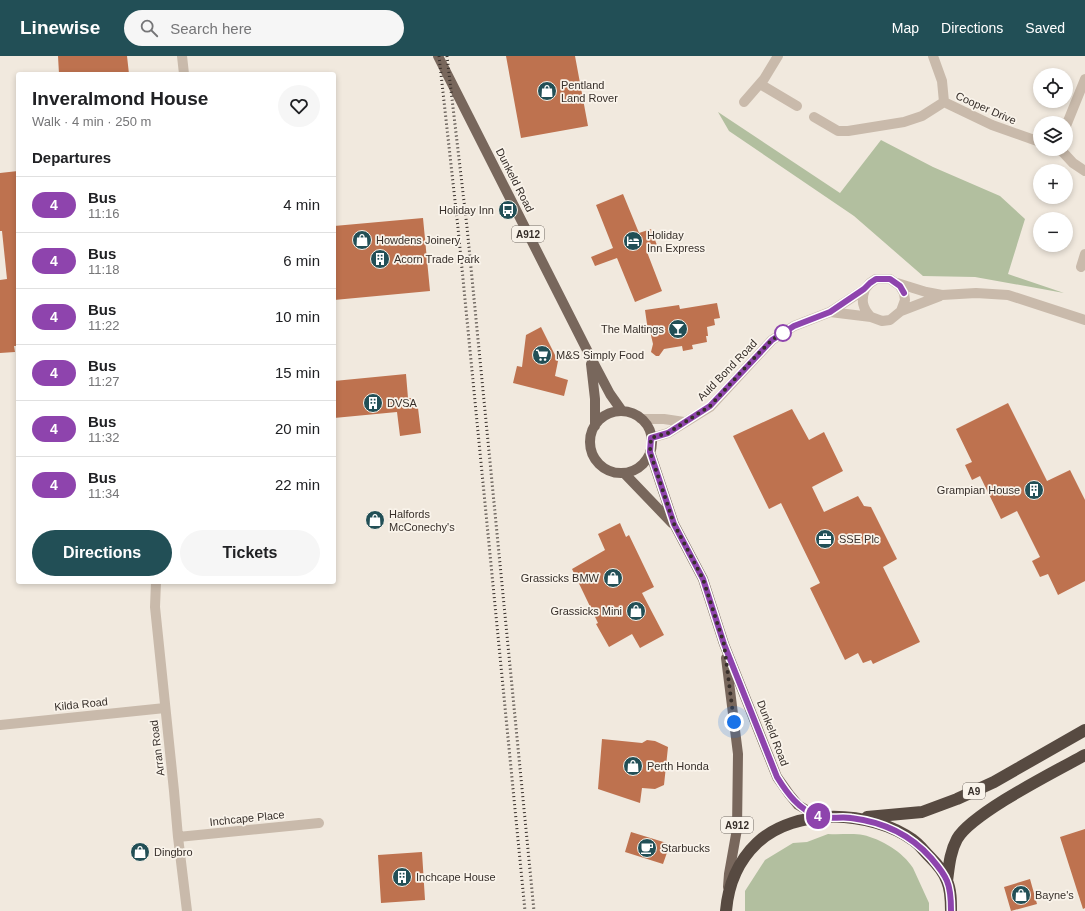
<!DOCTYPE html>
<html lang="en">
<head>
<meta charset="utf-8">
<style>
	:root { --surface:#fff; --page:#f6f6f6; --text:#202124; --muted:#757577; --line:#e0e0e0; --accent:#224f56 }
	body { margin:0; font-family:Arial,sans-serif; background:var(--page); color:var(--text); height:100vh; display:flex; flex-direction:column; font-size:15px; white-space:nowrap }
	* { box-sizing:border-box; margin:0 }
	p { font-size:13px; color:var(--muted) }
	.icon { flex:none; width:22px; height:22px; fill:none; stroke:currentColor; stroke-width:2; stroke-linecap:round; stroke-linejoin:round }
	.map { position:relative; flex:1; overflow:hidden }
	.details { position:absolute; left:16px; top:16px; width:320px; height:512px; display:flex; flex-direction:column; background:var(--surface); border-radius:4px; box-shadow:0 2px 6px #0003 }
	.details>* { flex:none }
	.badge { padding:0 8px; border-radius:13px; font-size:14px; line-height:26px }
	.buttons { position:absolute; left:1033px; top:12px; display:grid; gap:8px }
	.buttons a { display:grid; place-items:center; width:40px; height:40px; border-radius:50%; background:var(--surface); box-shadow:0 2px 6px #0003; font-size:20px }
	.you { position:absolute; width:20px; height:20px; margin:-10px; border:3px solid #fff; border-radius:50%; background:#1a73e8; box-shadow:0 0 0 6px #1a73e833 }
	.map>.badge { position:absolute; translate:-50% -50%; box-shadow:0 0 0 2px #fff }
	h2 { padding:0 16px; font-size:15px; line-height:36px }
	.round { display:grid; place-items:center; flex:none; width:42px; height:42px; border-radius:21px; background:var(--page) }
	.head { display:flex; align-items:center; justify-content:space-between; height:68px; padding:0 16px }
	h1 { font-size:19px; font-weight:800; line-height:30px }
	.button { display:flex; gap:8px; margin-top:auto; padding:8px 16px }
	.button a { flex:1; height:46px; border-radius:24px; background:var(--accent); color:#fff; font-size:16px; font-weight:800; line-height:46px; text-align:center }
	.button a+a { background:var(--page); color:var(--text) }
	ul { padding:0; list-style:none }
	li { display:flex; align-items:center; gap:12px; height:56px; padding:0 16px; border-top:1px solid var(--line) }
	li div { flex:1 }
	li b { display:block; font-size:15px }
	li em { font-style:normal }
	li .badge { min-width:44px; font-weight:700; text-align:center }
	header { display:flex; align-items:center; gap:24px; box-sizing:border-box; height:56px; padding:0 20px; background:var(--accent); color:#fff }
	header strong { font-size:19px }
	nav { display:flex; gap:22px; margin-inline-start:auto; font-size:14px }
	.search { width:280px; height:36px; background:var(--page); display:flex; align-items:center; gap:10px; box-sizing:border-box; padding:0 14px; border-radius:22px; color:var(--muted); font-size:15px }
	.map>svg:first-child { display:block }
</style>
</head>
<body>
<header>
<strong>Linewise</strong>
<div class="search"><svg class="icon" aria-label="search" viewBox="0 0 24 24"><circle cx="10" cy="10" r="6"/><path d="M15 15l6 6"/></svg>Search here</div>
<nav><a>Map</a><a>Directions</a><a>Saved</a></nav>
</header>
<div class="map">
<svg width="1085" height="855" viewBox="0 0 1085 855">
	<rect width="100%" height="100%" fill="#f1e9de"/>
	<path fill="#b2bf9f" d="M718,56L840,137L881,84L933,111L1000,140L1025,163L1008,218L1064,237L975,221L923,220L854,160L729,75Z
		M828,778C839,779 853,777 863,779C881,783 903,796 913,812L929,847V855H745V835L765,804L793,787L807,786Z"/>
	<path fill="#be724f" d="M58,0H127L129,18H59Z
		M506,0H575L588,70L521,82Z
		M18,115V290H14L15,296L0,297V224L7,223L2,175H0V117Z
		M623,138L639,177L651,173L658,192L647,196L662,235L635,246L617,202L595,210L591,201L613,192L596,149Z
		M423,162L430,235L334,244V170Z
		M717,247L720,262L714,263L715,269L707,271L708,280H706L707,286L692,289L693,293L683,295L682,290L664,293L659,300H656L651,296L653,288L650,275H648L645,254L679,249L680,253Z
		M541,271L558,305L555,320L568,324L564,340L513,327L517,310L522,311L526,279Z
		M406,318L408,342H412L413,352H418L421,377L400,380L397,356L334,362V325Z
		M1008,347L1047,425L1070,414L1085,444V525L1058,539L1048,518L1040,521L1032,505L1040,501L1017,455L1001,463L980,420L972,424L965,409L972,406L956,373Z
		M792,353L809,384L824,376L843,415L812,431L824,456L858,440L864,450L871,451L897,503L883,511L920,586L873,608L871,604L863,607L858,597L845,604L810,532L820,527L781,447L769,453L733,380Z
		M620,467L626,481L629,479L654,531L642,537L664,579L640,592L632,578L609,591L596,568L598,567L572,513L605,494L598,478Z
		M602,683L642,687L647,684L655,685L668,691L664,729L655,733L642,732L640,747L598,733Z
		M1085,773V852L1083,853L1060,781Z
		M631,776L670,788L663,808L625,796Z
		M422,796L425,844L381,847L378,799Z
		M1030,823L1037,848L1011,855L1004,831Z"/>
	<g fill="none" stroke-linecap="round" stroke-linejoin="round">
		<path stroke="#c9baab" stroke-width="10" d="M182,0L184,18
			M933,0L942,25L944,46L992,69L1040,86
			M760,28L797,50
			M744,46L764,23L778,0
			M814,61L838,75H848L904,66L922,60L944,46
			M1066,70L1085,23
			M1060,93L1073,107L1085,115
			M1081,211L1085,198
			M897,227L926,236L942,239L976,237L1008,239L1085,264
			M865,233C861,244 862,252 871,261
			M901,255L940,240
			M641,363H664L684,366
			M651,382L668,377L710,351L772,284L794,270L830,256L865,233L870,227L876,223H890L900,230L904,237L905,244L901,255L890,264L882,265L871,261L830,256
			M156,526L155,551L174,735L178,781L187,855
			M0,669L165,652
			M178,781L319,767"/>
		<path stroke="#78675c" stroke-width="10" d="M438,0L591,302L610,338L622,355
			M591,308L595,343V370
			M590 386a31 31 0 1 1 62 0a31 31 0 1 1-62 0Z
			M650,396L674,468L703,523L724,588L777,721L789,738L798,749L819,761
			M624,417L672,467
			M726,602L738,698L737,773L729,818L728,831"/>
		<path stroke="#574a41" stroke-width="12" d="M867,761L922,756L957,743L994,726L1085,674
			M947,825C949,810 950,796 957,783C972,757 1056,715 1085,699
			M726,855C728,830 738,805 757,787C795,751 871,754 913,784C919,788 924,795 930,801C936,807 944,816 947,825C951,834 951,845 951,855"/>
		<path stroke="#372f2a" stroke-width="3" stroke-dasharray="1 3" stroke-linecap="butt" d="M439,0L458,172L525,855
			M447,0L467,171L534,855"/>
	</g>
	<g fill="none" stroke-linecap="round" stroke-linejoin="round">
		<g stroke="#fff" stroke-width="9">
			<path id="line" d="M904,237L900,230L890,223H876L870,227L864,233L830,256L794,270L772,284L710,350L668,377L651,382L650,396L674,468L703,523L724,588L777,721C787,737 799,754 818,760C827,764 841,760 851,762C883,766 910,778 931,802C937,809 944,817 947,825C951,834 951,845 951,855"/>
		</g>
		<use href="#line" stroke="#8e44ad" stroke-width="6"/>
		<path stroke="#372f2a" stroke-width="4" stroke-dasharray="0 7.2" d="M734,666L724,588L703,523L674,468L650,396L651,382L668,377L710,350L756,300L772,284L783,277"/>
	</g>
	<defs>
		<g id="shop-disc" transform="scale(1)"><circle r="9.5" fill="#224f56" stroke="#f9f3ea"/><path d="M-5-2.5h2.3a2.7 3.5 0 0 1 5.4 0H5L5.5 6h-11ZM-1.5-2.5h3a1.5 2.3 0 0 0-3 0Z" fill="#fff"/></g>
		<g id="bus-disc" transform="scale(1)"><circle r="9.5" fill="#224f56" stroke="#f9f3ea"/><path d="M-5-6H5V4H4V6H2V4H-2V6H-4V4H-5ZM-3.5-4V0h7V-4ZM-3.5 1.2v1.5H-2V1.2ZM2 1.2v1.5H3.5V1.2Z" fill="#fff"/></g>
		<g id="hotel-disc" transform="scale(1)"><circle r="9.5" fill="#224f56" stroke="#f9f3ea"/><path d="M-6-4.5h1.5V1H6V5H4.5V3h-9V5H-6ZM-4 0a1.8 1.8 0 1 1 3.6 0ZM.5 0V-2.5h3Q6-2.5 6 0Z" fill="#fff"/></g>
		<g id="building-disc" transform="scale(1)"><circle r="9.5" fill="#224f56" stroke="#f9f3ea"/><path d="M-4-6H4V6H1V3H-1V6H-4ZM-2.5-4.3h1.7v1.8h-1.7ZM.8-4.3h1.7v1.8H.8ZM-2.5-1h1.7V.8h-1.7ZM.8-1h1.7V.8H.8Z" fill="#fff"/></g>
		<g id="bar-disc" transform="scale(1)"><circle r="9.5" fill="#224f56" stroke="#f9f3ea"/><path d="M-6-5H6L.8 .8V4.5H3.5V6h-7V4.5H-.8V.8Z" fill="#fff"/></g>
		<g id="supermarket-disc" transform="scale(1)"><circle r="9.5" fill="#224f56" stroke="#f9f3ea"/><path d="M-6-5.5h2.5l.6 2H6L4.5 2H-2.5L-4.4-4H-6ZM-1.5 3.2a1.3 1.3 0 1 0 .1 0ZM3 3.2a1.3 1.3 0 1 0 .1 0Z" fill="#fff"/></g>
		<g id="office-disc" transform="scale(1)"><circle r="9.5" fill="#224f56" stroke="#f9f3ea"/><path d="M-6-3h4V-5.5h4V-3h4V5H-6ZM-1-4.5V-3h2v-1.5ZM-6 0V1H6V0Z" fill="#fff"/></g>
		<g id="cafe-disc" transform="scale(1)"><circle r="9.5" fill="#224f56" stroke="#f9f3ea"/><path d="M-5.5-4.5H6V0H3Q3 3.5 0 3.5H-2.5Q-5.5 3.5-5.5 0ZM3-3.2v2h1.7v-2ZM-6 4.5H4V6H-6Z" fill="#fff"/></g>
	</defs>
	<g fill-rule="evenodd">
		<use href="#shop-disc" x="547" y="35"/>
		<use href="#bus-disc" x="508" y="154"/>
		<use href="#shop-disc" x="362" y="184"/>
		<use href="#hotel-disc" x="633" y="185"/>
		<use href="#building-disc" x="380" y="203"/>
		<use href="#bar-disc" x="678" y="273"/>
		<use href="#supermarket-disc" x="542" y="299"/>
		<use href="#building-disc" x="373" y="347"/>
		<use href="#building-disc" x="1034" y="434"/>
		<use href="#shop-disc" x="375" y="464"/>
		<use href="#office-disc" x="825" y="483"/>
		<use href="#shop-disc" x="613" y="522"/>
		<use href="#shop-disc" x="636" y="555"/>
		<use href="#shop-disc" x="633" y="710"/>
		<use href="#cafe-disc" x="647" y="792"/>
		<use href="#shop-disc" x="140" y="796"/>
		<use href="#building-disc" x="402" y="821"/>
		<use href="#shop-disc" x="1021" y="839"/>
	</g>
	<circle fill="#fff" stroke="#8e44ad" stroke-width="2" cx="783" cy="277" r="8"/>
	<g text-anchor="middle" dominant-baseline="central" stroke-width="3.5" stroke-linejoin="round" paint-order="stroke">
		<g fill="#f9f3ea" stroke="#716a64" stroke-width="1">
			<rect x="512" y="170" width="32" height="16" rx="3"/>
			<rect x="963" y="727" width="22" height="16" rx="3"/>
			<rect x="721" y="761" width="32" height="16" rx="3"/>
		</g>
		<g font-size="10" font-weight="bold" fill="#372f2a">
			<text x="528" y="178">A912</text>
			<text x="974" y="735">A9</text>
			<text x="737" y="769">A912</text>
		</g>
		<g font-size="11" fill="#372f2a" stroke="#f9f3ea" text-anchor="start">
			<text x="561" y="29">Pentland<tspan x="561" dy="13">Land Rover</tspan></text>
			<text x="494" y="154" text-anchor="end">Holiday Inn</text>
			<text x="647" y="179">Holiday<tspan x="647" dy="13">Inn Express</tspan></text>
			<text x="376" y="184">Howdens Joinery</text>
			<text x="394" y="203">Acorn Trade Park</text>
			<text x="664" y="273" text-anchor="end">The Maltings</text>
			<text x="556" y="299">M&amp;S Simply Food</text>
			<text x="387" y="347">DVSA</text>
			<text x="1020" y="434" text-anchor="end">Grampian House</text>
			<text x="389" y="458">Halfords<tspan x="389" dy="13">McConechy's</tspan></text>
			<text x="839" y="483">SSE Plc</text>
			<text x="599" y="522" text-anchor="end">Grassicks BMW</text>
			<text x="622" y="555" text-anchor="end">Grassicks Mini</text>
			<text x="647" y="710">Perth Honda</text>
			<text x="661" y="792">Starbucks</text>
			<text x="154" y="796">Dingbro</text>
			<text x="416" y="821">Inchcape House</text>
			<text x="1035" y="839">Bayne's</text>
		</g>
		<g font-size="11" fill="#372f2a" stroke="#f9f3ea">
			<text transform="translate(986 52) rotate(24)">Cooper Drive</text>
			<text transform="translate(515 124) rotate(63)">Dunkeld Road</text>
			<text transform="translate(727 314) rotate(-46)">Auld Bond Road</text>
			<text transform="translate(81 648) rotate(-6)">Kilda Road</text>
			<text transform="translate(773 677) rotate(69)">Dunkeld Road</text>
			<text transform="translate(157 692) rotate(-97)">Arran Road</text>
			<text transform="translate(247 762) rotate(-6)">Inchcape Place</text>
		</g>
	</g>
</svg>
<div class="buttons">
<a><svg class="icon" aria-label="locate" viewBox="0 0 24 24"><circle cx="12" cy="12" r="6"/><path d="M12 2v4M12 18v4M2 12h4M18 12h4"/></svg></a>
<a><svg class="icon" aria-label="layers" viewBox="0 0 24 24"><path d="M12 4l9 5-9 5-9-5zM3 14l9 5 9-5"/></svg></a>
<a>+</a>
<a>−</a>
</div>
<div class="you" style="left:734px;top:666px"></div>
<b class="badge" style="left:818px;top:760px;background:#8e44ad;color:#fff">4</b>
<section class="details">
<div class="head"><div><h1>Inveralmond House</h1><p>Walk · 4 min · 250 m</p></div><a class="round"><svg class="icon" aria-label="heart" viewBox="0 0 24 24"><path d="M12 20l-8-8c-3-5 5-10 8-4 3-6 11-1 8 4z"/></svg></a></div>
<h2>Departures</h2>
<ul>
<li><span class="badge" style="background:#8e44ad;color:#fff">4</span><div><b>Bus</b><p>11:16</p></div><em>4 min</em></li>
<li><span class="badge" style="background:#8e44ad;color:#fff">4</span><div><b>Bus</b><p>11:18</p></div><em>6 min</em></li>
<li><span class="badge" style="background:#8e44ad;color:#fff">4</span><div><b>Bus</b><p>11:22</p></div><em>10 min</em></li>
<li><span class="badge" style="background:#8e44ad;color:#fff">4</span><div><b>Bus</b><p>11:27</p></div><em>15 min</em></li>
<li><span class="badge" style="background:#8e44ad;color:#fff">4</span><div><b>Bus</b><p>11:32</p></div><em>20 min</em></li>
<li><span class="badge" style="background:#8e44ad;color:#fff">4</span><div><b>Bus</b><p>11:34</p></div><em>22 min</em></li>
</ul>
<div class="button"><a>Directions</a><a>Tickets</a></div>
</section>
</div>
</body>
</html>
